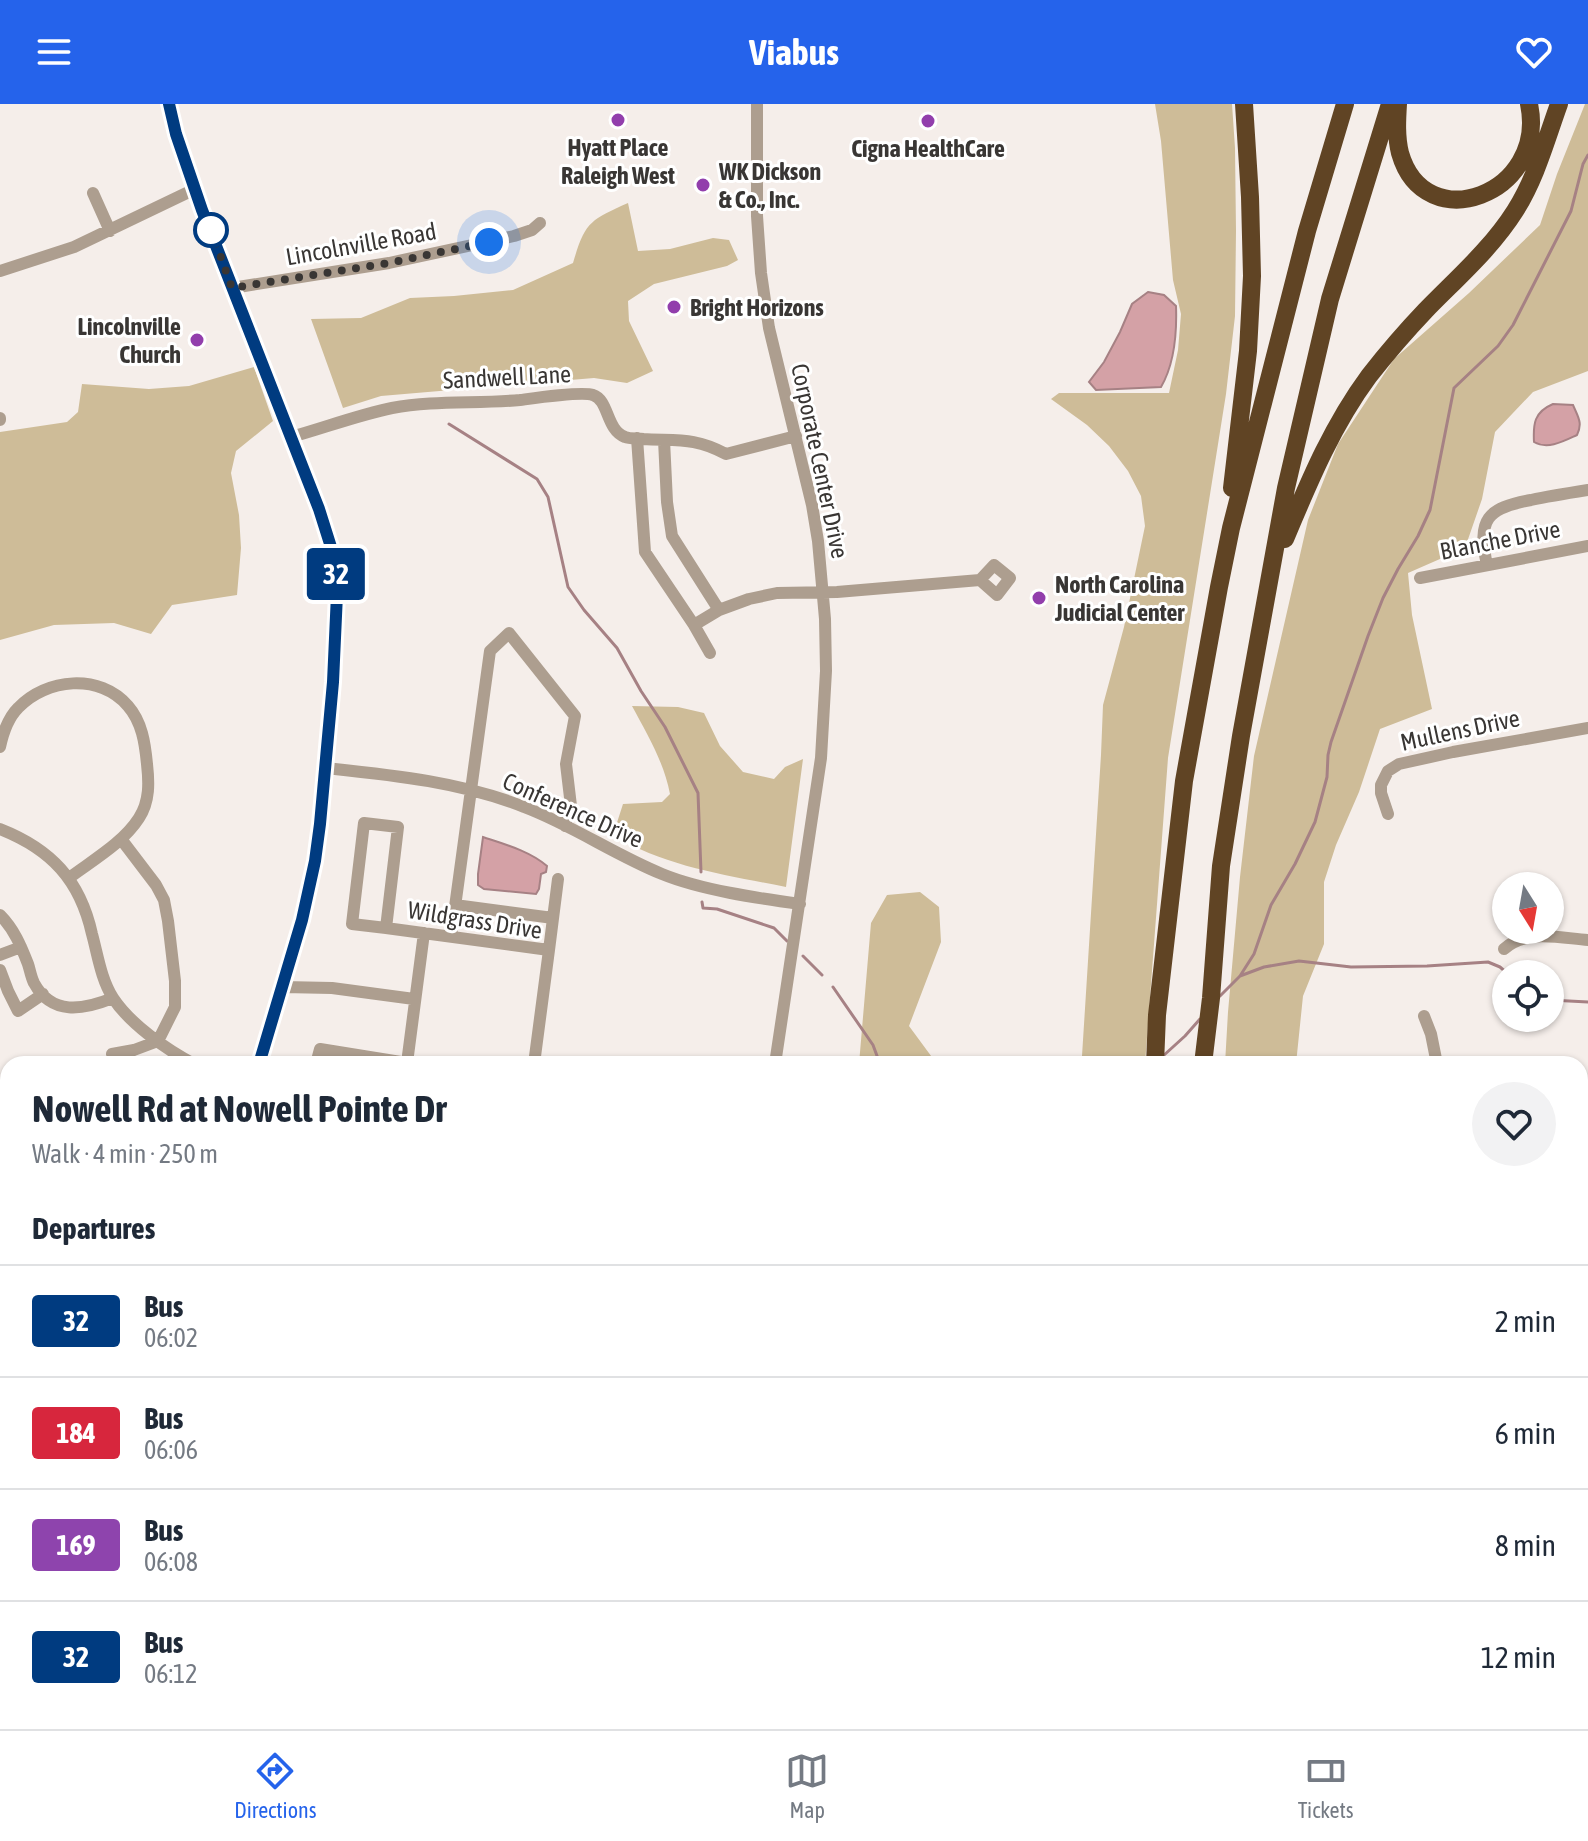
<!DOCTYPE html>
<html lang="en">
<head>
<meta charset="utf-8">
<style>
	:root { --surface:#fff; --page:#f2f2f3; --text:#1f2937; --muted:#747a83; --line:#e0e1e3; --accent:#2563eb }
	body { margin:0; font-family:"Asap Condensed",sans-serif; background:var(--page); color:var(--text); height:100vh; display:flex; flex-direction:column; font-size:30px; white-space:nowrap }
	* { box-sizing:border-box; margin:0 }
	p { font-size:26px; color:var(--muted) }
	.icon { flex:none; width:44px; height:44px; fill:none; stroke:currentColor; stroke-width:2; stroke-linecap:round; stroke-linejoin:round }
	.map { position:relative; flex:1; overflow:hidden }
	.drawer { position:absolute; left:0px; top:952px; width:1588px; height:674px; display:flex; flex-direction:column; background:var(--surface); border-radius:24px 24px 0 0; box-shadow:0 2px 6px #0004 }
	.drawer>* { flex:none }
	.badge { padding:0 16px; border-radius:6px; font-size:28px; line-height:52px }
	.needle { width:52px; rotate:169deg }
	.buttons { position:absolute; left:1492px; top:768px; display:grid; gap:16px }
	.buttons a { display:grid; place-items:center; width:72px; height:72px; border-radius:50%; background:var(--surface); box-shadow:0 2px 6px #0004; font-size:40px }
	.you { position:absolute; width:40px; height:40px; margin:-20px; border:6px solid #fff; border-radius:50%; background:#1a73e8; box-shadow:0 0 0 12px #1a73e833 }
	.map>.badge { position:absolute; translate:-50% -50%; box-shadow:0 0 0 4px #fff }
	h2 { padding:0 32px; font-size:30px; line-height:72px }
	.round { display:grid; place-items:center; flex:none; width:84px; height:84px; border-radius:42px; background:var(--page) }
	.summary { display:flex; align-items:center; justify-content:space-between; height:136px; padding:0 32px }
	h1 { font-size:38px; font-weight:700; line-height:60px }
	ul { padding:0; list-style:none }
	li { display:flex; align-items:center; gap:24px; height:112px; padding:0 32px; border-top:2px solid var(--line) }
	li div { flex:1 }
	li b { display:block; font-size:30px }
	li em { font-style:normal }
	li .badge { min-width:88px; font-weight:700; text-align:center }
	header { display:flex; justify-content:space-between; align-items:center; height:104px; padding:0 32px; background:var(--accent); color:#fff; font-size:36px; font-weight:700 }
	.dock { display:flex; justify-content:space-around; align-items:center; height:112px; border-top:2px solid var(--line); background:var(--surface); font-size:22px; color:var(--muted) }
	.dock a { display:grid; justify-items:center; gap:4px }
	.dock .current { color:var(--accent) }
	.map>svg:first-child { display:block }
</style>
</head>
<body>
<header><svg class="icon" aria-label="menu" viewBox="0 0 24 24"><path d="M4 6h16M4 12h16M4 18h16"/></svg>Viabus<svg class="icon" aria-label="heart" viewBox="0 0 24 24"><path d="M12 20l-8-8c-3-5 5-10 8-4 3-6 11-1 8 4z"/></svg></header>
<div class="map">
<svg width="1588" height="1625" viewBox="0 0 1588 1625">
	<rect width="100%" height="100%" fill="#f5eeea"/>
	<path fill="#cebc98" d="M1155,0H1232L1235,44L1236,127L1235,212L1226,290L1168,654L1145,960H1073L1082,952L1101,651L1103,601L1124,523L1145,422L1141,392L1128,367L1109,342L1087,321L1051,295L1059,289H1169L1178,246L1181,210L1173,176L1161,37Z
		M1585,0H1588V267L1533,288L1495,328L1482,395L1465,444L1408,469L1412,511L1432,605L1380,625L1359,688L1336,741L1324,778V840L1303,892L1296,960H1225L1228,908L1240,773L1254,652L1308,416L1338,340L1394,255L1469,189L1540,121L1557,70Z
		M628,99L638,147L670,145L713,134L729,136L738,156L727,162L654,180L628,197L629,217L653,267L627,279L594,274L381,292L343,304L311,215L361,214L410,194L454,192L513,186L573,159C585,118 590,116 628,99Z
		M254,263L273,317L236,347L231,369L239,411L241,444L237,491L172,501L151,530L114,519L54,521L0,536V328L67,318L78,308L82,280L149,285L189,282Z
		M632,602L678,603L704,609L720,642L743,668L774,675L785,663L803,655L786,783C726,771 666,763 613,731L623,700L662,698L670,690C664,658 647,630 632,602Z
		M920,788L939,803L941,838L909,922L937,960H859L871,819L887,791Z
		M0,1521L8,1565V1618H17L19,1625H0Z
		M533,1618H1114V1625H529Z
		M1196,1618H1280L1279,1625H1195Z"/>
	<path fill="#d4a1a6" stroke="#a68184" stroke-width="2" d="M1148,188L1164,191L1176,202C1177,230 1175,259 1161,283L1096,286L1089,278L1104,258L1120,228L1132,200Z
		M1553,300L1573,301C1578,313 1583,319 1577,331C1564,337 1548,346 1534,338C1533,320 1534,308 1553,300Z
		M483,733C504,740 530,747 547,762L546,768L541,770L539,785L536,790L484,785L478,781V770Z"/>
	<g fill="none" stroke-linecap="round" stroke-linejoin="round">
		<path stroke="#a68184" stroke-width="3" d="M449,320L537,375L548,393L568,483L584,506L617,544L641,587L665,623L698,689L701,768
			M702,798L703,804L717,805L774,824L787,837
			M803,852L822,871
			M1240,872L1264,863L1299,857L1351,863L1427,862L1488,858L1500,863L1508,870
			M833,883L873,941L880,960
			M1220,892L1240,872L1254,850L1271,801L1295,760L1315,718L1327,673L1328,651L1331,638L1368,532L1383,494L1398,465L1418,432L1430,406L1454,284L1498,242L1513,221L1571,107L1583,60L1588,51
			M1550,896L1588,898
			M1163,952L1185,932L1200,915
			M690,1625L706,1618"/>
		<path stroke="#ad9e8f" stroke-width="12" d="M169,0L176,30L199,96L319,405L332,446L337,490L333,578L320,720L315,757L302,816L259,960
			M757,0V112L761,169L769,224L812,401L818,437L825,515L826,567L821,654L775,960
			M93,89L110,127
			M0,167L74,143L195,85
			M232,184L389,159L514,132L532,126L540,119
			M0,314V316
			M291,333C324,324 358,311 392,304C434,296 477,300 520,296C535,294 582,287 593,291C609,296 606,326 625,333C630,335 638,334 643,335C677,337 695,333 726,350L796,332
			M637,334L645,448L694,521L719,506
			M664,336L667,398L672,432L719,506L749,495L777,489L837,488L980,476L997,491L1010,474L994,461L980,476
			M1487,461C1477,415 1487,404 1531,396C1550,392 1569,389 1588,386
			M1420,474L1588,442
			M694,521L710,549
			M0,643C3,629 8,614 18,604C46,574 100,569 128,602C142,618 145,639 147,660C149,678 150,697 139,714C123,739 93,756 69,774
			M326,664C392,671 462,678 524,703C572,721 615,751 662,770C701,786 757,794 800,800
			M1388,710L1381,689V681L1388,667L1399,660L1453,648L1588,624
			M0,725C51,745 80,776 92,830C98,852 101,875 113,894C130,920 167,946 194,960
			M455,801L553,814
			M0,811C14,825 21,842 28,860C30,866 31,873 34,879C52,912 83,906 113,894
			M386,824L352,820L364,719L398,723L386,824L549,846L534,960
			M451,832L490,547L509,529L575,612L566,660L571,702L565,722
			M1504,845C1526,825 1560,834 1588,836
			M549,846L558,775
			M0,851L21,843
			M0,866L8,887L18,907L43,890
			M283,883L332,884L414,895
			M1424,912L1431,930L1437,960
			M112,950L134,946L158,937L175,903V877L168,817L164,796L156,781L121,735
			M407,959L424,829
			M316,960L320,945L413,960
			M1580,1176L1588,1131
			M506,1625L510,1618
			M1332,1625L1335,1618"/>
		<path stroke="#755b41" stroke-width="16" d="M0,1431L8,1435
			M344,1618L357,1625"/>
		<path stroke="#604424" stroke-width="18" d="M1398,0C1397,16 1396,33 1400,49C1425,136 1548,90 1529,0
			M1232,384L1248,247L1252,172L1250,93L1244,0
			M1285,435C1309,378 1332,322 1369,272C1387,249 1405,228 1425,207C1456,175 1491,145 1515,107C1536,74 1546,36 1559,0
			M1155,960L1157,911L1184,677L1219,483L1231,424L1307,127L1345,0
			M1203,960L1211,894L1221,762L1241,632L1286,384L1330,195L1390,0
			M1133,1625V1618
			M1174,1625L1175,1618"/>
	</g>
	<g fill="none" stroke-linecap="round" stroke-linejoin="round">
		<g stroke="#fff" stroke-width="18">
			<path id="line" d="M169,0L176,30L202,106L319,405L331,443L337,490L333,578L320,720L315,757L302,816L259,960"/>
		</g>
		<use href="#line" stroke="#003b80" stroke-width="12"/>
		<path stroke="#393634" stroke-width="8" stroke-dasharray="0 14.4" d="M211,126L232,184L389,159L489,138"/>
	</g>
	<g fill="#923eac" stroke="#fff" stroke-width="3">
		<circle cx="618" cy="16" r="8"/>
		<circle cx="928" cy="17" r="8"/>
		<circle cx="703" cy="81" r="8"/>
		<circle cx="674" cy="203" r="8"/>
		<circle cx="197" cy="236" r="8"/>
		<circle cx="1039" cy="494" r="8"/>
	</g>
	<circle fill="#fff" stroke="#003b80" stroke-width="4" cx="211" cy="126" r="16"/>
	<g text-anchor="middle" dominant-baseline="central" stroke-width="6" stroke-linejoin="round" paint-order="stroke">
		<g font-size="24" font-weight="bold" fill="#393634" stroke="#fff" text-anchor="start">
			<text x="618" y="43" text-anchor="middle">Hyatt Place<tspan x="618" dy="28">Raleigh West</tspan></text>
			<text x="928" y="44" text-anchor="middle">Cigna HealthCare</text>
			<text x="719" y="67">WK Dickson<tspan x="719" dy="28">&amp; Co., Inc.</tspan></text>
			<text x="690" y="203">Bright Horizons</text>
			<text x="181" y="222" text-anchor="end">Lincolnville<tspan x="181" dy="28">Church</tspan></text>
			<text x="1055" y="480">North Carolina<tspan x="1055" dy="28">Judicial Center</tspan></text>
		</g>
		<g font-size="24" fill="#393634" stroke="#fff">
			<text transform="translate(361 140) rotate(-10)">Lincolnville Road</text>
			<text transform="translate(507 273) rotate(-3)">Sandwell Lane</text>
			<text transform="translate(820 357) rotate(78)">Corporate Center Drive</text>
			<text transform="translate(1500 436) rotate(-11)">Blanche Drive</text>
			<text transform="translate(1460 626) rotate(-12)">Mullens Drive</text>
			<text transform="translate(573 706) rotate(24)">Conference Drive</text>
			<text transform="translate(475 816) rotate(9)">Wildgrass Drive</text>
		</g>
	</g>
</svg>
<div class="buttons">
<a><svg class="needle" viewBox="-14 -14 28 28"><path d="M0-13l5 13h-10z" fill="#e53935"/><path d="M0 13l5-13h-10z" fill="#747a83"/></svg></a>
<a><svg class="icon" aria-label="locate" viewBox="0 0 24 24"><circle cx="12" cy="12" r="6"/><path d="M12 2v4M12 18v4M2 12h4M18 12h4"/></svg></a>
</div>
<div class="you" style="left:489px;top:138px"></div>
<b class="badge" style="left:336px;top:470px;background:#003b80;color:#fff">32</b>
<section class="drawer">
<div class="summary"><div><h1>Nowell Rd at Nowell Pointe Dr</h1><p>Walk · 4 min · 250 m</p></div><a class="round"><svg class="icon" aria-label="heart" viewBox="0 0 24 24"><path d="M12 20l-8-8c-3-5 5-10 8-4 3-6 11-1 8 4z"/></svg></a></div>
<h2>Departures</h2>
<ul>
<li><span class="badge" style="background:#003b80;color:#fff">32</span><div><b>Bus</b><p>06:02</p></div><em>2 min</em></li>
<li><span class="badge" style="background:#d7263d;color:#fff">184</span><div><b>Bus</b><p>06:06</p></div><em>6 min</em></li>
<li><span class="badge" style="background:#8e44ad;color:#fff">169</span><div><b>Bus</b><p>06:08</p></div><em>8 min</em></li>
<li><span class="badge" style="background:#003b80;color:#fff">32</span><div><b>Bus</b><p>06:12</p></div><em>12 min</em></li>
</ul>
</section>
</div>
<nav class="dock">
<a class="current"><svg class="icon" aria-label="directions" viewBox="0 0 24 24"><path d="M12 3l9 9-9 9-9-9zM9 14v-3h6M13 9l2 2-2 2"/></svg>Directions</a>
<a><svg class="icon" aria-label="map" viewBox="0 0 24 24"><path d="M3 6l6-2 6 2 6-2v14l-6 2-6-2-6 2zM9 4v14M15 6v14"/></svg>Map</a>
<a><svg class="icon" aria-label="tickets" viewBox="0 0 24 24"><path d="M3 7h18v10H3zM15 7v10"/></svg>Tickets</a>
</nav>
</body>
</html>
